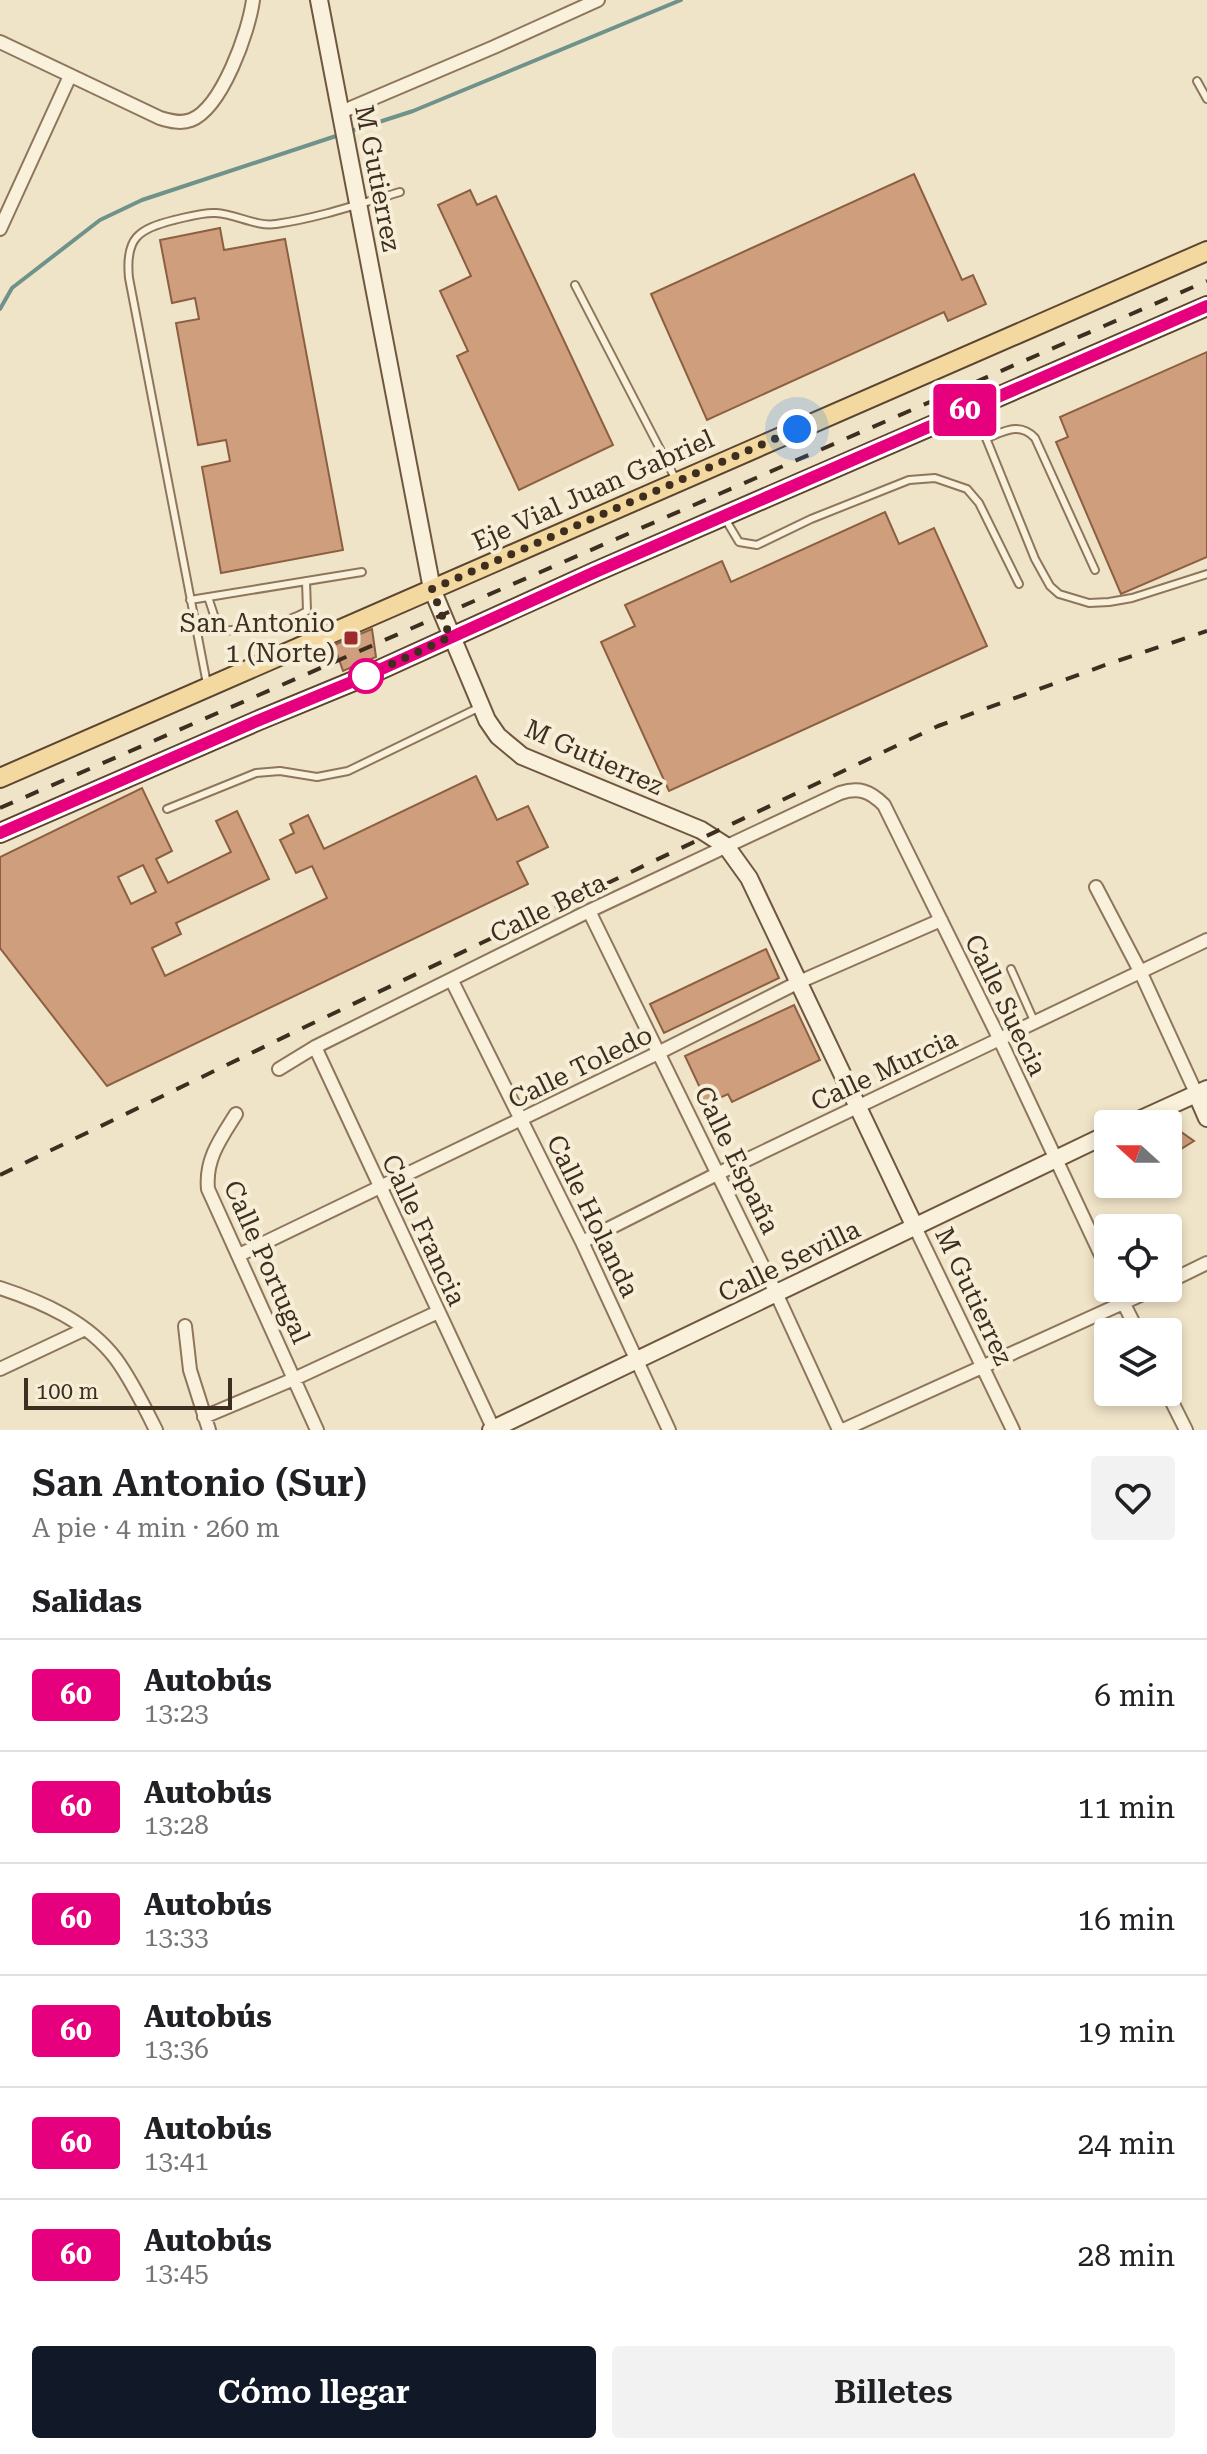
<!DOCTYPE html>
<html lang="es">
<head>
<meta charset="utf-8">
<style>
	:root { --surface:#fff; --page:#f2f2f2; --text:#202124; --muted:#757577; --line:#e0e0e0; --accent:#111827 }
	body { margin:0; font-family:"Roboto Serif",serif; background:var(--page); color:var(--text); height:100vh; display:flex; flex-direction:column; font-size:30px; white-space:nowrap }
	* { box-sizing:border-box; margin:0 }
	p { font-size:26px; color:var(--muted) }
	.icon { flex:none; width:44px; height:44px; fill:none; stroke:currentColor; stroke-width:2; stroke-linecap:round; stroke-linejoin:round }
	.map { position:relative; height:1430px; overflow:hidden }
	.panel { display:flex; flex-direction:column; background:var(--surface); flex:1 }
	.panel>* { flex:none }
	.badge { padding:0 16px; border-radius:6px; font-size:28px; line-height:52px }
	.needle { width:52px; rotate:291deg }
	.buttons { position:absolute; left:1094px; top:1110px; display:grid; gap:16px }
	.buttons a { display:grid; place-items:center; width:88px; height:88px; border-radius:8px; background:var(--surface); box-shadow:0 4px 12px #0003; font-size:40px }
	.scale { position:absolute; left:24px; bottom:20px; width:208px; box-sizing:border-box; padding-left:8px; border:4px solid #3d2e20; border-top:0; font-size:22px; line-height:28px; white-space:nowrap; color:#3d2e20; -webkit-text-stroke:6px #f7eed8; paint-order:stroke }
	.you { position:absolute; width:40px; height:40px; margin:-20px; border:6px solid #fff; border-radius:50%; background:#1a73e8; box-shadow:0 0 0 12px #1a73e833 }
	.map>.badge { position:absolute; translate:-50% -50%; box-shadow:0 0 0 4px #fff }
	h2 { padding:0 32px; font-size:30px; line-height:72px }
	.round { display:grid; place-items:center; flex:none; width:84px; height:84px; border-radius:8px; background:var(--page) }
	.headline { display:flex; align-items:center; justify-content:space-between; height:136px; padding:0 32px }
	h1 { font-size:38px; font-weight:600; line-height:60px }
	.button { display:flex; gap:16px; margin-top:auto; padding:16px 32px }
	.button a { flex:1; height:92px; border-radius:8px; background:var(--accent); color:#fff; font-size:32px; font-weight:600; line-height:92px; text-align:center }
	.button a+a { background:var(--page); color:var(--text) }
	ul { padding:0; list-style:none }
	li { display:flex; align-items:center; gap:24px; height:112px; padding:0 32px; border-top:2px solid var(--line) }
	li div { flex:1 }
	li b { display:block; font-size:30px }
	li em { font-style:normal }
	li .badge { min-width:88px; font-weight:700; text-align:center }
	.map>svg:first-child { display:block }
</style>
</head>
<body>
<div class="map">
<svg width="1207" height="1430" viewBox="0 0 1207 1430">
	<rect width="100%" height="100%" fill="#f0e4c8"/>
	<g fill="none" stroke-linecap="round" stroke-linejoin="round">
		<path stroke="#6f938a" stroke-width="4" d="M348,132L413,111L681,0
			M0,309L12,288L100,220L142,200L339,135"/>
	</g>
	<path fill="#cf9f7d" stroke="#8d5f41" stroke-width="2" fill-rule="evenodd" d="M914,174L962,280L973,275L986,304L948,321L944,312L707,420L651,294Z
		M470,190L477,205L496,196L613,445L519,490L457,356L468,351L440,291L471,276L438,205Z
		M220,228L224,250L285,239L343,550L221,573L202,467L230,461L226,440L198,445L176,323L199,319L195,298L172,303L160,240Z
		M1207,352V557L1121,594L1056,442L1068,437L1060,417Z
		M885,512L899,544L934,528L987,646L669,791L601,642L635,626L625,605L722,561L731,582Z
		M372,629L376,657L343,671L334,645Z
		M476,776L497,820L528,806L548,847L517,862L528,884L107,1086L0,948V857L142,788L172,851L156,859L168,883L231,852L216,821L237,811L269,879L176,923L181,934L152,948L165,976L327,898L312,866L296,873L280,840L294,833L290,824L308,815L324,849ZM143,865L156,892L131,904L118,877Z
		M766,949L779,978L664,1033L650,1004Z
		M794,1005L820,1060L732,1102L728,1094L700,1107L695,1096L702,1092L685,1056Z
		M1177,1129L1194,1141L1168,1157V1135Z"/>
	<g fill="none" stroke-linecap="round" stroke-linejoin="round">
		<g stroke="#8d765c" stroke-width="10">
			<path id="lane" d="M1197,81L1207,99
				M575,285L675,478
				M975,411L1035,559L1050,586L1059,594L1089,603L1109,602L1132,598L1207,574
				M987,438C1005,431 1020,422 1035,438L1095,570
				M724,517L739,542L757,545L811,519L909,480L935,478L967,489L979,503L1019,584
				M208,597L217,624L223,631C250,628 284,625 307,611L306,581
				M190,600L362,572
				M207,684L129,278C125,238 138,229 174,220C188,217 202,212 216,213C236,214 256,227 276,224C318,218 359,204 400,192
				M167,809L256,773L280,771L317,777L348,771L478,708
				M1011,969L1035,1023"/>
		</g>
		<g stroke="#8d765c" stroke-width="16">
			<path id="street" d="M0,42L160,118C170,121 181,124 191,120C222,108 249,31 253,0
				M341,112L494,47L598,0
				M0,229L70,76
				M1096,887L1140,971L1197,1095
				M589,911L776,1293L839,1430
				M452,981L582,1242L669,1430
				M315,1047L494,1430
				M279,1069L315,1047L589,911L840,793C859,787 870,791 884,805L1000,1040L1108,1270
				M236,1114C221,1138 205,1159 208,1189L317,1430
				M915,1227L1013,1430
				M582,1242L719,1173L1207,940
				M239,1255L660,1052L799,982L941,920
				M1168,1282L1207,1263
				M0,1288C43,1302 88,1322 116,1359C132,1381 144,1406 156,1430
				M1116,1288L1138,1332
				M185,1326L190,1370L209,1430
				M0,1369L85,1329
				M1167,1392L1186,1430
				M204,1417L294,1379L438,1312
				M843,1430L1156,1288"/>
		</g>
		<g stroke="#6f573f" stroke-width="20">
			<path id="secondary" d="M319,0L432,589L487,720L498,736L522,756L701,830L726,846L749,878L915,1227
				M1197,1095L1207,1118
				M1130,1124L1207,1089
				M491,1430L1108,1134"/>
		</g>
		<g stroke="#5b4430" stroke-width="22">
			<path id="primary" d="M0,778L1207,251
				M0,833L257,721L366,676L595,572L1207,306"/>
		</g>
		<use href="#lane" stroke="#faf1dc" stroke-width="6"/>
		<use href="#street" stroke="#faf1dc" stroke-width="12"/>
		<use href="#secondary" stroke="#faf1dc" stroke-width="16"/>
		<use href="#primary" stroke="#f3d9a0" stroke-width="18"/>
		<path stroke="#3d2e20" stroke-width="4" stroke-dasharray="14 14" stroke-linecap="butt" d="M0,808L1207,281
			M0,1175L309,1025L938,726L1108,664L1207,631"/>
	</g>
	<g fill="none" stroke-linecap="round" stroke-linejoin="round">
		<g stroke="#fff" stroke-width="18">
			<path id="line" d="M0,833L257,721L366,676L595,572L1207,306"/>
		</g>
		<use href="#line" stroke="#e6007e" stroke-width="12"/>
		<path stroke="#3d2e20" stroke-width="8" stroke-dasharray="0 14.4" d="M366,676L450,637L432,589L797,429"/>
	</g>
	<rect fill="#9e2a2b" stroke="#f7eed8" stroke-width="3" x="343" y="630" width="16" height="16" rx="4"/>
	<circle fill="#fff" stroke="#e6007e" stroke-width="4" cx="366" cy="676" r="16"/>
	<g text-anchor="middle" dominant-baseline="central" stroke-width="8" stroke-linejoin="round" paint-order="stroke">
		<g font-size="26" fill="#3d2e20" stroke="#f7eed8">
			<text transform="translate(378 178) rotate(79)">M Gutierrez</text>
			<text transform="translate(593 490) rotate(-24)">Eje Vial Juan Gabriel</text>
			<text transform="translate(594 757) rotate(24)">M Gutierrez</text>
			<text transform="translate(548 908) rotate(-26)">Calle Beta</text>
			<text transform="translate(1006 1005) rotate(64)">Calle Suecia</text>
			<text transform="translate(580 1067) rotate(-26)">Calle Toledo</text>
			<text transform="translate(884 1070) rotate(-25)">Calle Murcia</text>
			<text transform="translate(737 1160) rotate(64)">Calle España</text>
			<text transform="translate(593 1216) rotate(64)">Calle Holanda</text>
			<text transform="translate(424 1230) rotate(65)">Calle Francia</text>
			<text transform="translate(789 1261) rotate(-26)">Calle Sevilla</text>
			<text transform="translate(267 1262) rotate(66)">Calle Portugal</text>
			<text transform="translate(974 1296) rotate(65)">M Gutierrez</text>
		</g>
		<g font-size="26" fill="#3d2e20" stroke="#f7eed8" text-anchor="end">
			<text x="335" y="623">San Antonio<tspan x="335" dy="30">1 (Norte)</tspan></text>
		</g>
	</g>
</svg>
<div class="buttons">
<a><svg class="needle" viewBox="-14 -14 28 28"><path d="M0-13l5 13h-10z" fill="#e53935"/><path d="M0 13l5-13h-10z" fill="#757577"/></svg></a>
<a><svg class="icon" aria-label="locate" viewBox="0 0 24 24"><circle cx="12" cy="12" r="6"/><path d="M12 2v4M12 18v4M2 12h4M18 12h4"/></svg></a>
<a><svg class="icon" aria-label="layers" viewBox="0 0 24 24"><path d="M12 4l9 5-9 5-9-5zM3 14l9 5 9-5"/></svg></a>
</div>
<div class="scale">100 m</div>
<div class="you" style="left:797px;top:429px"></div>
<b class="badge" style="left:965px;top:410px;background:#e6007e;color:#fff">60</b>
</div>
<section class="panel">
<div class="headline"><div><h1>San Antonio (Sur)</h1><p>A pie · 4 min · 260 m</p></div><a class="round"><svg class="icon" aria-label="heart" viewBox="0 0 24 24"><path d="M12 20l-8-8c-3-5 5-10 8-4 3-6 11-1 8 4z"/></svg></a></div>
<h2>Salidas</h2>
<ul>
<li><span class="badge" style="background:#e6007e;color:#fff">60</span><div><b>Autobús</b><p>13:23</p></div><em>6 min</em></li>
<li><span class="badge" style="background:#e6007e;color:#fff">60</span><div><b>Autobús</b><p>13:28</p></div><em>11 min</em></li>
<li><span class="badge" style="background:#e6007e;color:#fff">60</span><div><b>Autobús</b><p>13:33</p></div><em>16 min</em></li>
<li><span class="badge" style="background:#e6007e;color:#fff">60</span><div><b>Autobús</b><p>13:36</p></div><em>19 min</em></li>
<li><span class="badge" style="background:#e6007e;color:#fff">60</span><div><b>Autobús</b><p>13:41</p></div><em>24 min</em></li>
<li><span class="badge" style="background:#e6007e;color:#fff">60</span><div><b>Autobús</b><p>13:45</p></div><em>28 min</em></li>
</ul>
<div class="button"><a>Cómo llegar</a><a>Billetes</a></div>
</section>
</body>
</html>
